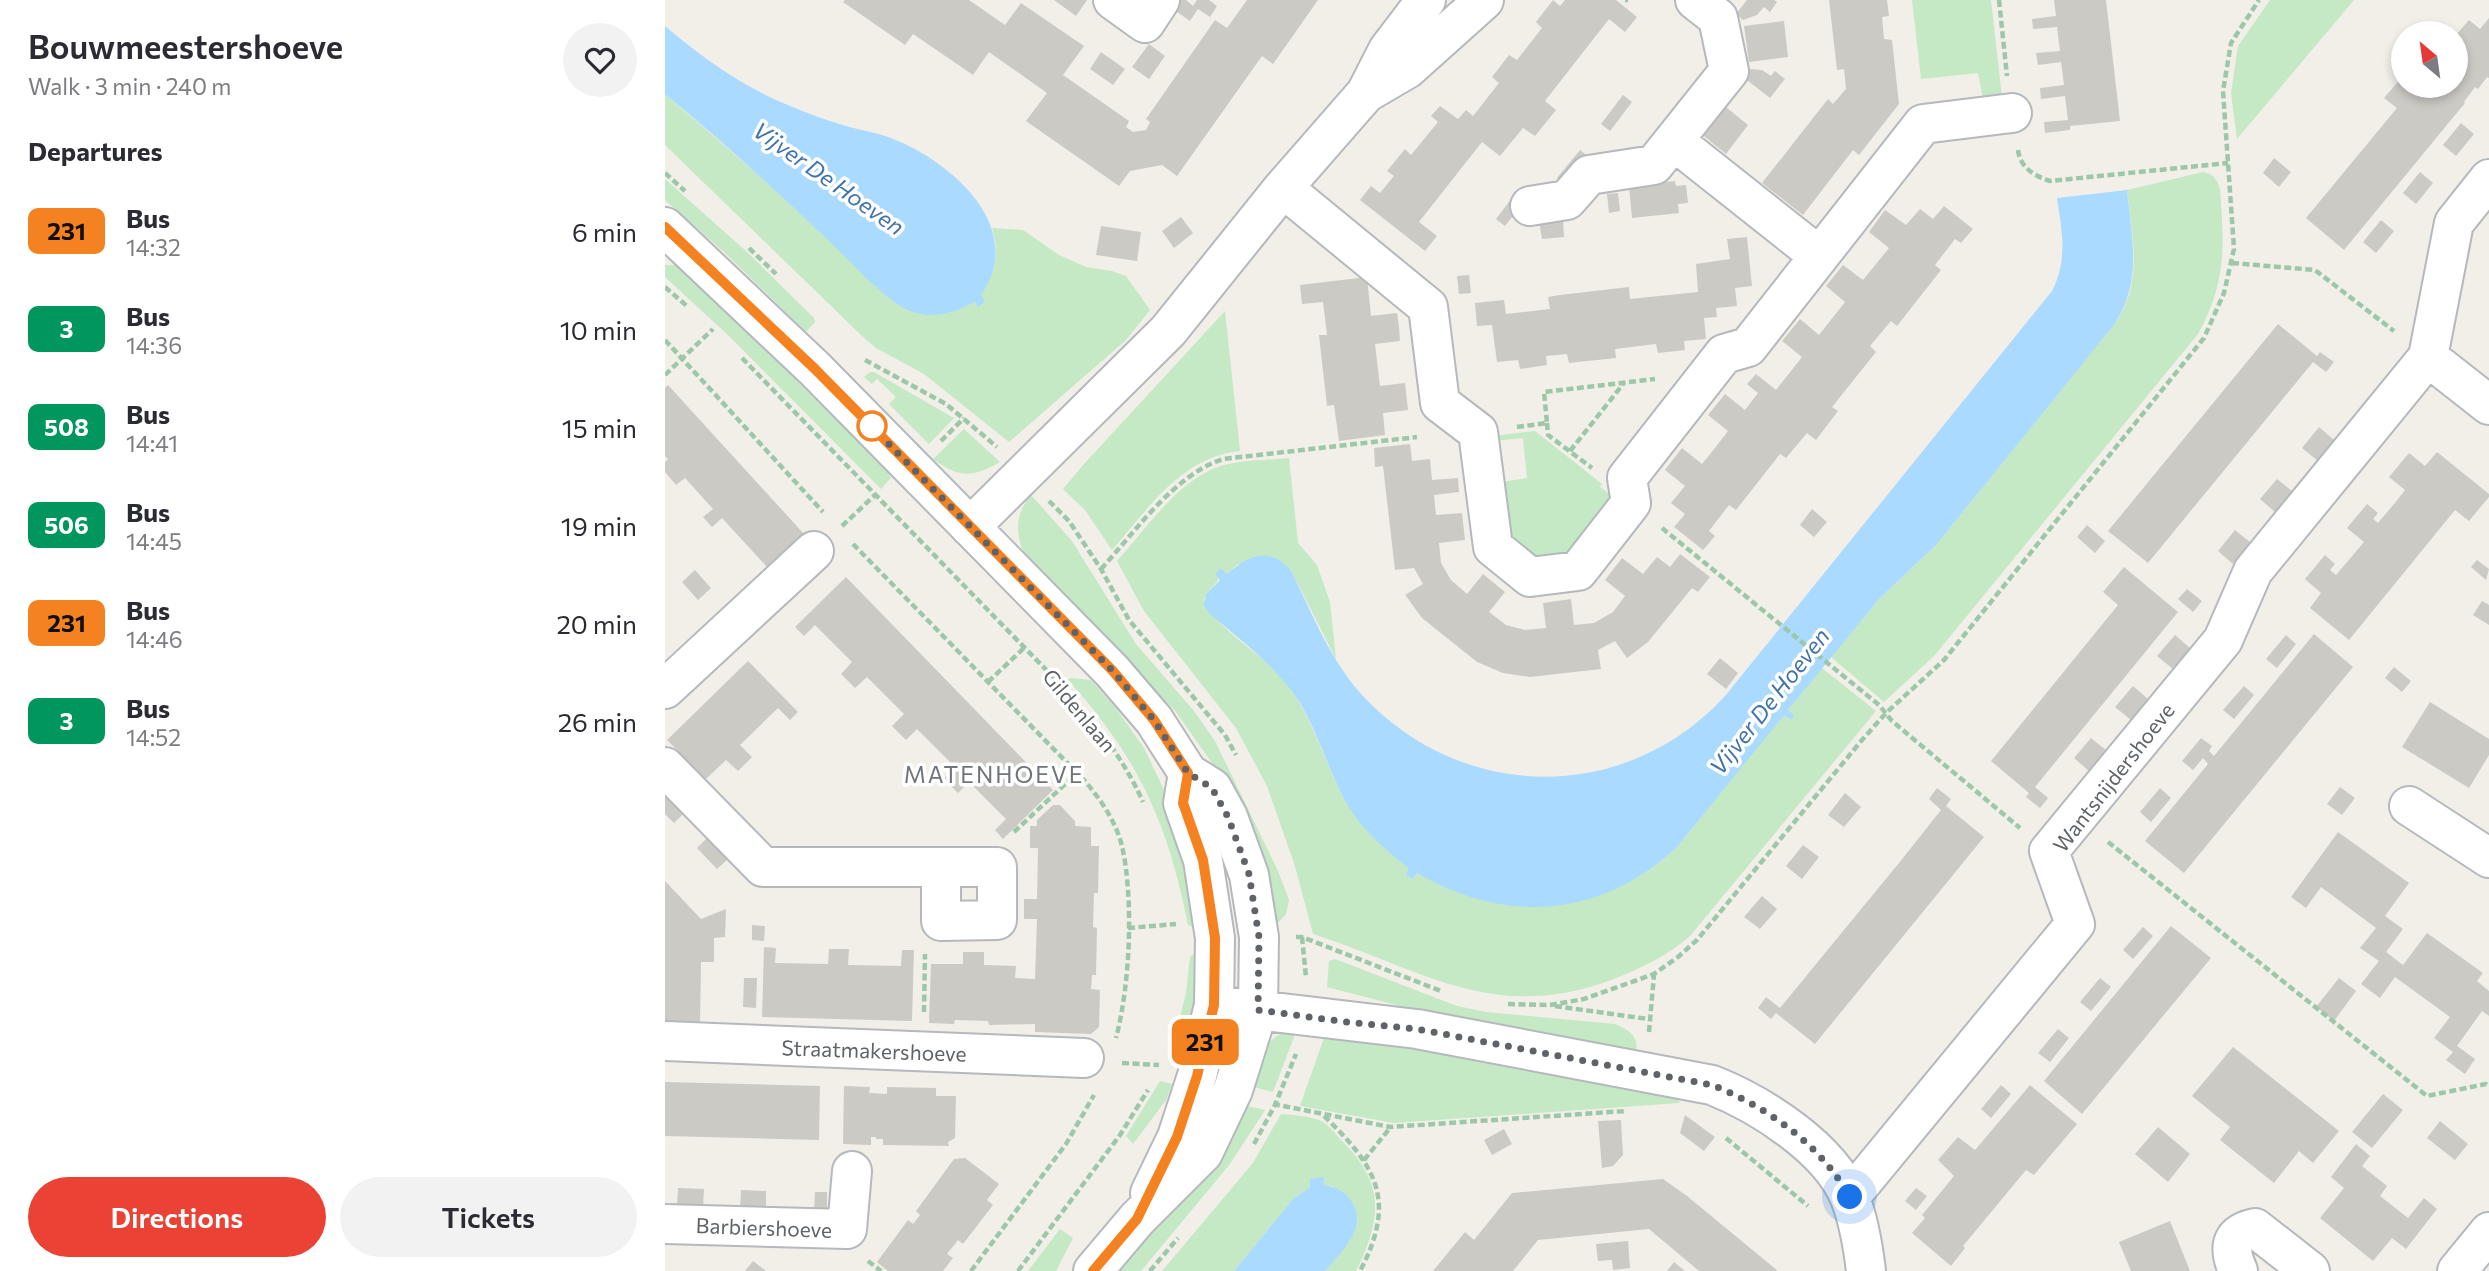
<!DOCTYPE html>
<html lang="en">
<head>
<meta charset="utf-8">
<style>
	:root { --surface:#fff; --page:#f2f2f3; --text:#2b2b33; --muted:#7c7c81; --accent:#ea4335 }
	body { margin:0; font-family:Commissioner,sans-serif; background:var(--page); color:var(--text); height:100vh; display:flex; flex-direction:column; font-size:26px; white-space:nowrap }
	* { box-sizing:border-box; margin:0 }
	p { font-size:23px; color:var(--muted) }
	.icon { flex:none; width:38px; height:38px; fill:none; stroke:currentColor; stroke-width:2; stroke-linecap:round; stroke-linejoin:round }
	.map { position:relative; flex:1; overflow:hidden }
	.panel { display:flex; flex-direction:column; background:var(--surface); width:665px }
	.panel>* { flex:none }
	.badge { padding:0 14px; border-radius:10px; font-size:24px; line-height:46px }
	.needle { width:46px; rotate:331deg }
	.buttons { position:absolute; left:1726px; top:21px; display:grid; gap:14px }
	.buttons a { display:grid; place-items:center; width:77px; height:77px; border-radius:50%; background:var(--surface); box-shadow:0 4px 10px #0003; font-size:35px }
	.you { position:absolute; width:35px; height:35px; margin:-18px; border:5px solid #fff; border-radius:50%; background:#1a73e8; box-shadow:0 0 0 10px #1a73e833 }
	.map>.badge { position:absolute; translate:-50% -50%; box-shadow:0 0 0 4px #fff }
	h2 { padding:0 28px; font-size:26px; line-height:63px }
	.round { display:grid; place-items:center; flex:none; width:74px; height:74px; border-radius:37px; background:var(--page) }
	.headline { display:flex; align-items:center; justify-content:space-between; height:119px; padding:0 28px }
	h1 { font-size:33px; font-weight:600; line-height:52px }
	.button { display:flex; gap:14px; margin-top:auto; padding:14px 28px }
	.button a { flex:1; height:80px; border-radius:42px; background:var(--accent); color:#fff; font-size:28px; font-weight:600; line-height:80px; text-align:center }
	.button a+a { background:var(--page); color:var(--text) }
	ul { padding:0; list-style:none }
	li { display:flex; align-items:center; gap:21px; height:98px; padding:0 28px }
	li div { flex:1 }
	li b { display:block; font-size:26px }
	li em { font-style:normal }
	li .badge { min-width:77px; font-weight:700; text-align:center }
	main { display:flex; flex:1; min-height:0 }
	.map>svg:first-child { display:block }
</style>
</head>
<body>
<main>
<section class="panel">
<div class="headline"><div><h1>Bouwmeestershoeve</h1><p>Walk · 3 min · 240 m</p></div><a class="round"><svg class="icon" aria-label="heart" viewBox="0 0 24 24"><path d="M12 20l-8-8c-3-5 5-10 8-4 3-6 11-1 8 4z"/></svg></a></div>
<h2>Departures</h2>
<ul>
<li><span class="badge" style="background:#f58220;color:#111">231</span><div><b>Bus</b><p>14:32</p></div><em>6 min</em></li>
<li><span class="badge" style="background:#00965e;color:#fff">3</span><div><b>Bus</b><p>14:36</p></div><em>10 min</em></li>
<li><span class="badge" style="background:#00965e;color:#fff">508</span><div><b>Bus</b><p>14:41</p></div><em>15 min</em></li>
<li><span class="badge" style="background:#00965e;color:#fff">506</span><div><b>Bus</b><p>14:45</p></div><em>19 min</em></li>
<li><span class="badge" style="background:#f58220;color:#111">231</span><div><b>Bus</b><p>14:46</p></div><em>20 min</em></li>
<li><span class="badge" style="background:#00965e;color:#fff">3</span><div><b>Bus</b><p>14:52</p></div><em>26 min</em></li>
</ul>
<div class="button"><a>Directions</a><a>Tickets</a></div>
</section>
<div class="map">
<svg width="1824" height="1271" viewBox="0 0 1824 1271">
	<rect width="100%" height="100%" fill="#f1efe8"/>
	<path fill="#c5e8c5" d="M1247,0H1326L1338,106L1318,99L1313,73L1256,79Z
		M1605,0H1689L1572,139L1566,93L1573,46Z
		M0,94L117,196L229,301L284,313L309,301L314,306L320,301L315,295C331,274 335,253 327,228L358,230L394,255L421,267L447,271L461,276L485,310L461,340L344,442L259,374L211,348L197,336L0,145Z
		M1538,172C1548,174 1552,179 1555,189C1559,245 1562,282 1533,334L1269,656L1219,702L1166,657L1215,598L1271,545L1453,319C1478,279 1467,234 1462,190Z
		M0,179L82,252L149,318L150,322L141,332L59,252L0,200Z
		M0,265H12L65,314L222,471L226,478L216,489L65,337L0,277Z
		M560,311L575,451C516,457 483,509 447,550L420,510L398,489L419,464Z
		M205,372H209L289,418L264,444L224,404L231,397L212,379L207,384L199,377Z
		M299,429L335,462C307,478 294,478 268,459Z
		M870,431L937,484L935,487L952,500L905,558L868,563L840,540L837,482L862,478L858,438L829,441L828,436Z
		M624,458L633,543L652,565L665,602L671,659L627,572L573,564L562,574L556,568C554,587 544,585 539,600C552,630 592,650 614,675C645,709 656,753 676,793C692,824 717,848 745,868L741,875L748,879L752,873C839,924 939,917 1013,846L1119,714L1125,720L1123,710L1157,668L1211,711L1025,936C1002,956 975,969 946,980C828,1024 756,969 648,934L630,866L602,786L571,728L479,611L452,561C482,528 515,477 559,465C579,460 603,460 624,458Z
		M366,495L407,541L471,644L529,711L550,741L613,871L624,900L621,914L614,922L606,923L568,800L547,763L511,712L358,551C350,530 351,513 366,495Z
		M405,678L426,680L450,707L479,748L510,813L531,928L523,925C503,823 473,757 403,680Z
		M532,952L535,992L519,1067L504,1062L521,993L525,957Z
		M670,959L792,1006L821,1012L950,1024C964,1030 974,1036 971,1053L766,1014L662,987L664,961Z
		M632,1029L608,1092L585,1086C597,1056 596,1036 632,1029Z
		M660,1035L748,1048L1016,1095L1014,1103L729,1123L635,1106Z
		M495,1081L507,1084L501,1100L468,1144L461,1136Z
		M574,1104L600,1110L565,1164L476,1271H453Z
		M616,1114C628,1115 643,1116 654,1120C663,1123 671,1135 678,1142C721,1185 716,1220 691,1271H660L685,1240L692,1218L667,1186L659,1185L657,1178L645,1179L646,1186L628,1199L569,1271H497L588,1163Z
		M395,1229L408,1238L391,1271H363Z"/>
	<path fill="#aadaff" d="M0,26C34,55 70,81 111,100C134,110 157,119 181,126C198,131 216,133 233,141C290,165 362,230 316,295L320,301L314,307L309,302C288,314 266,320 243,310C217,298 185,260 163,240C110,190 56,140 0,94Z
		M1462,190C1467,238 1478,284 1448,326L1271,545L1215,598L1123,710L1129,716L1126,720L1119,715L1013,846C938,918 840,925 752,873L748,879L741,875L744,868C717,848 691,824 676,793C661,762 651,729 633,700C610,665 575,640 544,613L539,605L541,594L555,580L550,574L556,568L562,574C583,555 606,545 627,572C646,612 667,663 698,696C798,803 961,804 1060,696L1387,291C1403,260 1397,231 1392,198Z
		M658,1177L659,1185C671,1187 680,1191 687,1202C703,1228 676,1252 660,1271H569L628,1199L645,1187V1179Z"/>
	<path fill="#cccac5" d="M180,0H304L340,25L356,3L419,46L398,75L464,121L461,127L468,132L481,130L485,122L481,119L550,20L562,28L582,0H653L608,64L597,56L512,176L497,165L465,171L454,186L361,121L382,93L324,52L308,75L248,34L240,45L178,2Z
		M389,0H422L411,16Z
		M515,0H521L528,6L532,0H544L552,6L545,17L533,9L525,21L508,9Z
		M888,0L895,6L900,0H951L972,17L960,32L944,19L880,101L891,110L870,136L858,128L835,156L817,142L754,222L772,236L760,251L695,200L706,186L715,193L729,176L722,171L740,149L746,155L773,122L766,116L775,106L793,119L801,110L808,116L834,83L827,77L844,55L852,60L877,28L871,22Z
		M1082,0H1109L1112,2L1105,12L1099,7L1092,15L1078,20L1071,14Z
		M1164,0H1222L1224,16L1217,17L1219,39L1227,40L1234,104L1194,155L1188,150L1138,215L1097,183L1163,99L1168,104L1181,89L1179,69L1172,70Z
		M1389,0H1441L1455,121L1405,126V130L1380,133L1379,122L1403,120L1400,96L1376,99L1375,88L1399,85L1396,62L1373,65L1371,53L1395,51L1392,27L1368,29L1367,19L1391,16Z
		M1824,18V78L1822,77L1813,89L1810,87L1799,102L1800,103L1679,250L1641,218L1732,108L1719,98L1738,76V86H1790V36L1804,20L1815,29Z
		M1119,21L1123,57L1084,62L1079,26Z
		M1764,22L1778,33H1755Z
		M484,44L500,56L484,79L467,67Z
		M436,52L460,69L448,85L425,69Z
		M1084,69L1097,70L1106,76L1110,71L1120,79L1105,98L1078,77Z
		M958,95L967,102L945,131L936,124Z
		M1056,103L1083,125L1061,154L1034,132Z
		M1796,123L1809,134L1791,156L1778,145Z
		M915,150L924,157L901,186L892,178Z
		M1609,158L1626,172L1614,187L1598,173Z
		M1755,172L1768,183L1751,204L1738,193Z
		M1010,181L1011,186L1021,185L1023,203L1013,204L1014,213L967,218L964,186Z
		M853,190L862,198L840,226L831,219Z
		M953,193L955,211L944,213L942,194Z
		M1279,206L1308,229L1296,243L1290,239L1270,265L1276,270L1232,326L1226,321L1205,346L1211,352L1167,407L1173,411L1151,440L1142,433L1121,458L1115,454L1071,510L1064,505L1044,531L1050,536L1038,550L1009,527L1020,514L1006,503L1020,486L1000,470L1017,448L1037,464L1050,448L1063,431L1043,415L1060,394L1080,410L1093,393L1082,384L1091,374L1111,390L1137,357L1117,341L1135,319L1154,335L1180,302L1161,286L1178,265L1198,280L1224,248L1204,232L1220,210L1241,225L1255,209L1268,219Z
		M516,217L528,233L509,248L497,231Z
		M898,219L899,237L877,239L874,221Z
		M1716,220L1729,231L1711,253L1698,242Z
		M436,226L476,232L472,261L431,255Z
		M1082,237L1087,286L1070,288L1072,306L1051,308L1052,317L1039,318L1041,339L1019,341L1020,350L993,353L991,344L950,349L951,358L904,363L902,354L881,356L882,365L855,369L853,360L832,362L827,325L812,326L810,303L839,300L841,314L885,309L883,297L895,295L964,287L965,299L1033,292L1031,264L1065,259L1062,239Z
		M804,275L806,293L794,294L792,276Z
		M702,277L706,316L732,313L734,327L735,341L710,344L715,386L740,383L743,410L718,413L720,435L674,441L669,405L662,406L658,371L654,335H662L658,302L637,304L635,285Z
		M1613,324L1652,356L1655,352L1669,362L1661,372L1648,362L1483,563L1443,531Z
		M3,385L139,534L102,567L57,518L47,527L38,517L48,509L20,478L11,485L0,472V462L3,459L0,456V388Z
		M1654,427L1669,440L1653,461L1637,448Z
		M745,444L747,461L765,459L767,480L793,478L794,492L769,495L771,515L797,513L800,540L774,543L776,563L786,580L802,594L818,574L840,592L824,612L841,625L860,630L881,628L878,603L906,599L909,625L929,623L948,612L960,596L940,580L957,558L978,574L992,557L1005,567L1015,554L1045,577L1033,592L1027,588L983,642L962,658L950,641L933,650L936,669L865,677L838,673L812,662L757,618L741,596L740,595L758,584L749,568L730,570L718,466L710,467L709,448Z
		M1772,452L1824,494V497L1804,521L1790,510L1684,640L1645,608L1656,593L1640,579L1660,555L1670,564L1665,570L1671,575L1699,542L1682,528L1702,504L1713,513L1708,519L1713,523L1729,504L1740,490L1724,477L1744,453L1760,466Z
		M1612,479L1627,491L1610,512L1595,499Z
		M1147,509L1162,522L1149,537L1135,525Z
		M1422,525L1440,541L1430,553L1412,537Z
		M1570,530L1585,542L1568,564L1553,551Z
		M1812,560L1824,569L1821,580L1806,567Z
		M1459,567L1513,612L1370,787L1383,798L1375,808L1361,797L1364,793L1326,761L1453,605L1438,592Z
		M30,570L46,588L33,600L17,582Z
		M181,577L388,790L338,839L330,830L341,819L304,782L293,793L286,786L279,778L290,767L252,729L241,740L227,726L239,714L202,677L190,688L176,674L187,662L150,625L139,636L130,627Z
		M1522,589L1537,601L1528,612L1513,599Z
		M1817,601L1824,605V625L1808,615Z
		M1649,634L1688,667L1519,873L1480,841L1543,764L1538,758L1528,770L1517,761L1536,738L1547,746L1544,751L1549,756Z
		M1510,635L1525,648L1508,669L1492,656Z
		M1621,635L1631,644L1612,668L1601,659Z
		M1055,658L1073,673L1061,689L1042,674Z
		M83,661L133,712L125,720L113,708L75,745L87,757L73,771L61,760L41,779L2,740Z
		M1729,667L1746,681L1737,692L1720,678Z
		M1468,686L1483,699L1466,720L1450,707Z
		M1579,686L1589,695L1569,719L1558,710Z
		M1765,702L1824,739V755L1804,788L1737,747Z
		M1426,738L1441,750L1424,771L1409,758Z
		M1675,787L1690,798L1677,815L1662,804Z
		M1272,788L1286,799L1281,806L1319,837L1150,1044L1111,1013L1106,1019L1093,1008L1101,997L1115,1008L1238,858L1276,810L1264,799Z
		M1495,788L1506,798L1486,822L1475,812Z
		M1180,793L1196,807L1179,827L1163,815Z
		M0,795L18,814L9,823L0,814Z
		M388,805H395L410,821V826L426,827V846H434L433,893H429L428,927L432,928L431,975H427L426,989L435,990L434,1027L426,1034L370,1032V1024L324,1025L323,1021L290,1020L289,1024L264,1023L266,964H298V952H319V965L351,966L350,978L370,979L372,919H359V899H372L373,848H365V826H372V820Z
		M1673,832L1744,883L1720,916L1738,929L1721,952L1738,965L1762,933L1818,973L1812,981L1824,991V1016L1817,1011L1792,1046L1810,1059L1800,1074L1781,1060L1788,1052L1769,1038L1785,1017L1730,977L1715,998L1696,984L1714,961L1695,948L1711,928L1656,887L1641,908L1626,897Z
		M42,838L62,860L52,869L32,848Z
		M1138,845L1154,857L1137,879L1121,866Z
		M0,881L36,919L61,909L60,937L49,938V962H36L35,1025L0,1024Z
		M1097,896L1112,909L1095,929L1079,917Z
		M87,925L100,926L99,941L87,940Z
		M1506,926L1546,958L1417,1114L1379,1081Z
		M1478,927L1488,936L1468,959L1458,950Z
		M99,947L111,948L110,963L163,964L164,949H184L183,965L236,966L237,950H249L247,1021L97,1017Z
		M79,978H92L91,1008L78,1007Z
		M1435,978L1446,987L1426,1011L1415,1002Z
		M1674,978L1691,991L1669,1021L1651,1007Z
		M1393,1029L1404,1038L1385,1062L1373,1053Z
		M1568,1047L1674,1131L1648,1163L1634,1151L1609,1183L1555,1140L1565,1127L1527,1096Z
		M0,1082L155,1086L154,1140L0,1136Z
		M1336,1085L1346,1094L1326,1118L1316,1109Z
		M1365,1085L1412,1124L1369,1175L1361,1170L1298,1246L1300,1248L1286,1266L1247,1233L1260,1218L1257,1215L1289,1176L1273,1160L1293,1137L1310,1150Z
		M179,1086L205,1087L204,1093L222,1094V1087L271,1088V1096H291L290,1138L283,1142L284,1146L218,1145V1139H211V1137H206V1145L178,1144Z
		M1718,1094L1738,1110L1707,1148L1687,1132Z
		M1020,1115L1050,1137L1039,1151L1015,1133Z
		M956,1120L958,1155L948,1166L937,1168L933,1121Z
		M1775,1121L1803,1144L1790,1160L1762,1138Z
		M1493,1127L1525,1154L1503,1182L1470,1154Z
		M839,1129L847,1144L827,1155L819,1140Z
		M1691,1144L1705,1156L1697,1166L1722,1186L1715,1196L1743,1218L1759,1198L1772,1209L1741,1249L1727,1238L1708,1261L1655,1218L1679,1188L1666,1177Z
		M300,1158L334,1184L322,1200L328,1205L298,1244L293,1240L282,1254L288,1258L278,1271H223L212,1262L243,1220L248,1224L255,1215L251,1211L289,1159Z
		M998,1179L1022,1196L1113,1271H1034L984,1229L873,1240L848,1271H768L800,1232L809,1240L847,1193Z
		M13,1188L39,1189L38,1208L12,1207Z
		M1251,1188L1262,1196L1251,1210L1240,1201Z
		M76,1190L101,1191V1209H75Z
		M150,1192H162V1211H149Z
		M1505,1221L1525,1271H1466L1454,1242Z
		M963,1241L965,1268L948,1270L947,1260L933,1261L931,1244Z
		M88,1261L101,1271H80Z
		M1009,1262L1020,1271H1002Z"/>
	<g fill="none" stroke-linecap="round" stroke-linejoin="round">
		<g stroke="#b5b8bc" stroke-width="42">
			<path id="minor" d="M448,0L480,23L495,0
				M701,93L742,69L819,0
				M1009,141L1154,256
				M1824,179L1789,223L1763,357L1824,405
				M618,188L763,307L775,403L813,432L828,547L865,577L913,571L966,503L962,478L1059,354L1083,347L1258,124L1347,113
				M865,206L902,200L924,175L989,165L1064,71L1053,18L1030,0
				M0,227L150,369L447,671L489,720L523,773L547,788L563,817L584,875L594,937L593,1010L568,1090L538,1153L472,1219L428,1271
				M305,527L503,331L618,188L701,93L723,50L761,0
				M0,689L149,551
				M0,767L98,867H332V920L276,921V867
				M1744,806L1824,858
				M549,1005L752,1029L1047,1085C1095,1104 1165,1148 1185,1198C1194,1221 1198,1246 1201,1271
				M0,1041L419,1058
				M485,1193L512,1137L532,1076L549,1005L550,938L538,860L518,803L523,773
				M1185,1197L1410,924L1384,851L1558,640L1588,571L1763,357
				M0,1224L182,1229L187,1171
				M1573,1271C1564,1250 1563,1234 1590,1228L1645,1271
				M1792,1271L1824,1232"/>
		</g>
		<path stroke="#9cc7a9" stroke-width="4.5" stroke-dasharray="7 3.5" stroke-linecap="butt" d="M960,0H963
			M1334,0L1342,76
			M1353,150C1355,168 1370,176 1385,181L1563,163
			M0,173L20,191
			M84,248L111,274
			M1567,263L1650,270L1729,331
			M0,287L23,307
			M0,340L158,512
			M77,358L395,684C428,720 458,757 478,802
			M200,360L281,404L332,447
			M0,375L48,329
			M882,423L883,435L927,468
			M852,427L882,423L879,392L990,379
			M276,441L299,418
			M905,451L959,383
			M384,501L404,521L436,569L464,620L560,735L571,755
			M177,526L210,495
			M997,528L1214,705L1227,721L1355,828
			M188,544L420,781C436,800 451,822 457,846C469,900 465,985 451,1038
			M436,569C471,531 509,475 558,459L752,437
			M323,682L360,647
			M349,832L412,773
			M1443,842L1762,1096L1821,1084L1824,1086
			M463,928L511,924
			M631,937H637L776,991
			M637,937L641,977
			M843,1004L885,1005L919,999L989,974L1013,957L1032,940L1197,740L1221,713L1279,660L1539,338L1559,293L1569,249L1558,91L1566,43L1594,0
			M890,1006L983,1019
			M259,1012L260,954
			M984,1032L989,975
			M457,1063L494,1065
			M608,1104L725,1127L961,1111
			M659,1116C712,1167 732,1201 695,1271
			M1061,1138L1143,1206
			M589,1144L610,1105L631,1054
			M699,1160L725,1128
			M203,1261L216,1271
			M306,1271L401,1144L429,1095
			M353,1271L455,1135L483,1090
			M485,1271L513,1238"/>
		<use href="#minor" stroke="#fff" stroke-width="38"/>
	</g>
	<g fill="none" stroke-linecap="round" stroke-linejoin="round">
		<g stroke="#fff" stroke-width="16">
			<path id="line" d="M0,227L150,369L447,670L489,720L523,773L518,803L538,860L550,938L549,1005L532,1076L512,1137L472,1219L428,1271"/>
		</g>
		<use href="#line" stroke="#f58220" stroke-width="10"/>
		<path stroke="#5f6368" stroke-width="7" stroke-dasharray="0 12.6" d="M207,426L202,422L447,670L489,720L523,773L547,788L563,817L584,874L594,937L593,1010L681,1022L752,1029L1047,1085C1102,1107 1155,1144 1185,1197"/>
	</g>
	<circle fill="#fff" stroke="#f58220" stroke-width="3.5" cx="207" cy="426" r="14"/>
	<g text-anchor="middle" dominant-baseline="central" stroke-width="7" stroke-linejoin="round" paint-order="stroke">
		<g font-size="21" fill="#5f6368" stroke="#fff">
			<text transform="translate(415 710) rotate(50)">Gildenlaan</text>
			<text transform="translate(1448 777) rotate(-52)">Wantsnijdershoeve</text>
			<text transform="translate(209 1050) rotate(2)">Straatmakershoeve</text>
			<text transform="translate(99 1227) rotate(2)">Barbiershoeve</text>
		</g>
		<g font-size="23" font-style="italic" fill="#4174aa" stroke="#fff">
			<text transform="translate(164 178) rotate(35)">Vijver De Hoeven</text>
			<text transform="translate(1104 701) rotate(-52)">Vijver De Hoeven</text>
		</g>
		<g font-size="23" letter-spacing="2" fill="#70757a" stroke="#fff">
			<text x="329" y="774">MATENHOEVE</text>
		</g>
	</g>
</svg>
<div class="buttons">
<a><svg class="needle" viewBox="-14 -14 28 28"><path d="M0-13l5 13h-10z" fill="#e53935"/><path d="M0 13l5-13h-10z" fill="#7c7c81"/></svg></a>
</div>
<div class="you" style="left:1185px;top:1197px"></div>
<b class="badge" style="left:540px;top:1042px;background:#f58220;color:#111">231</b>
</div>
</main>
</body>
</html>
